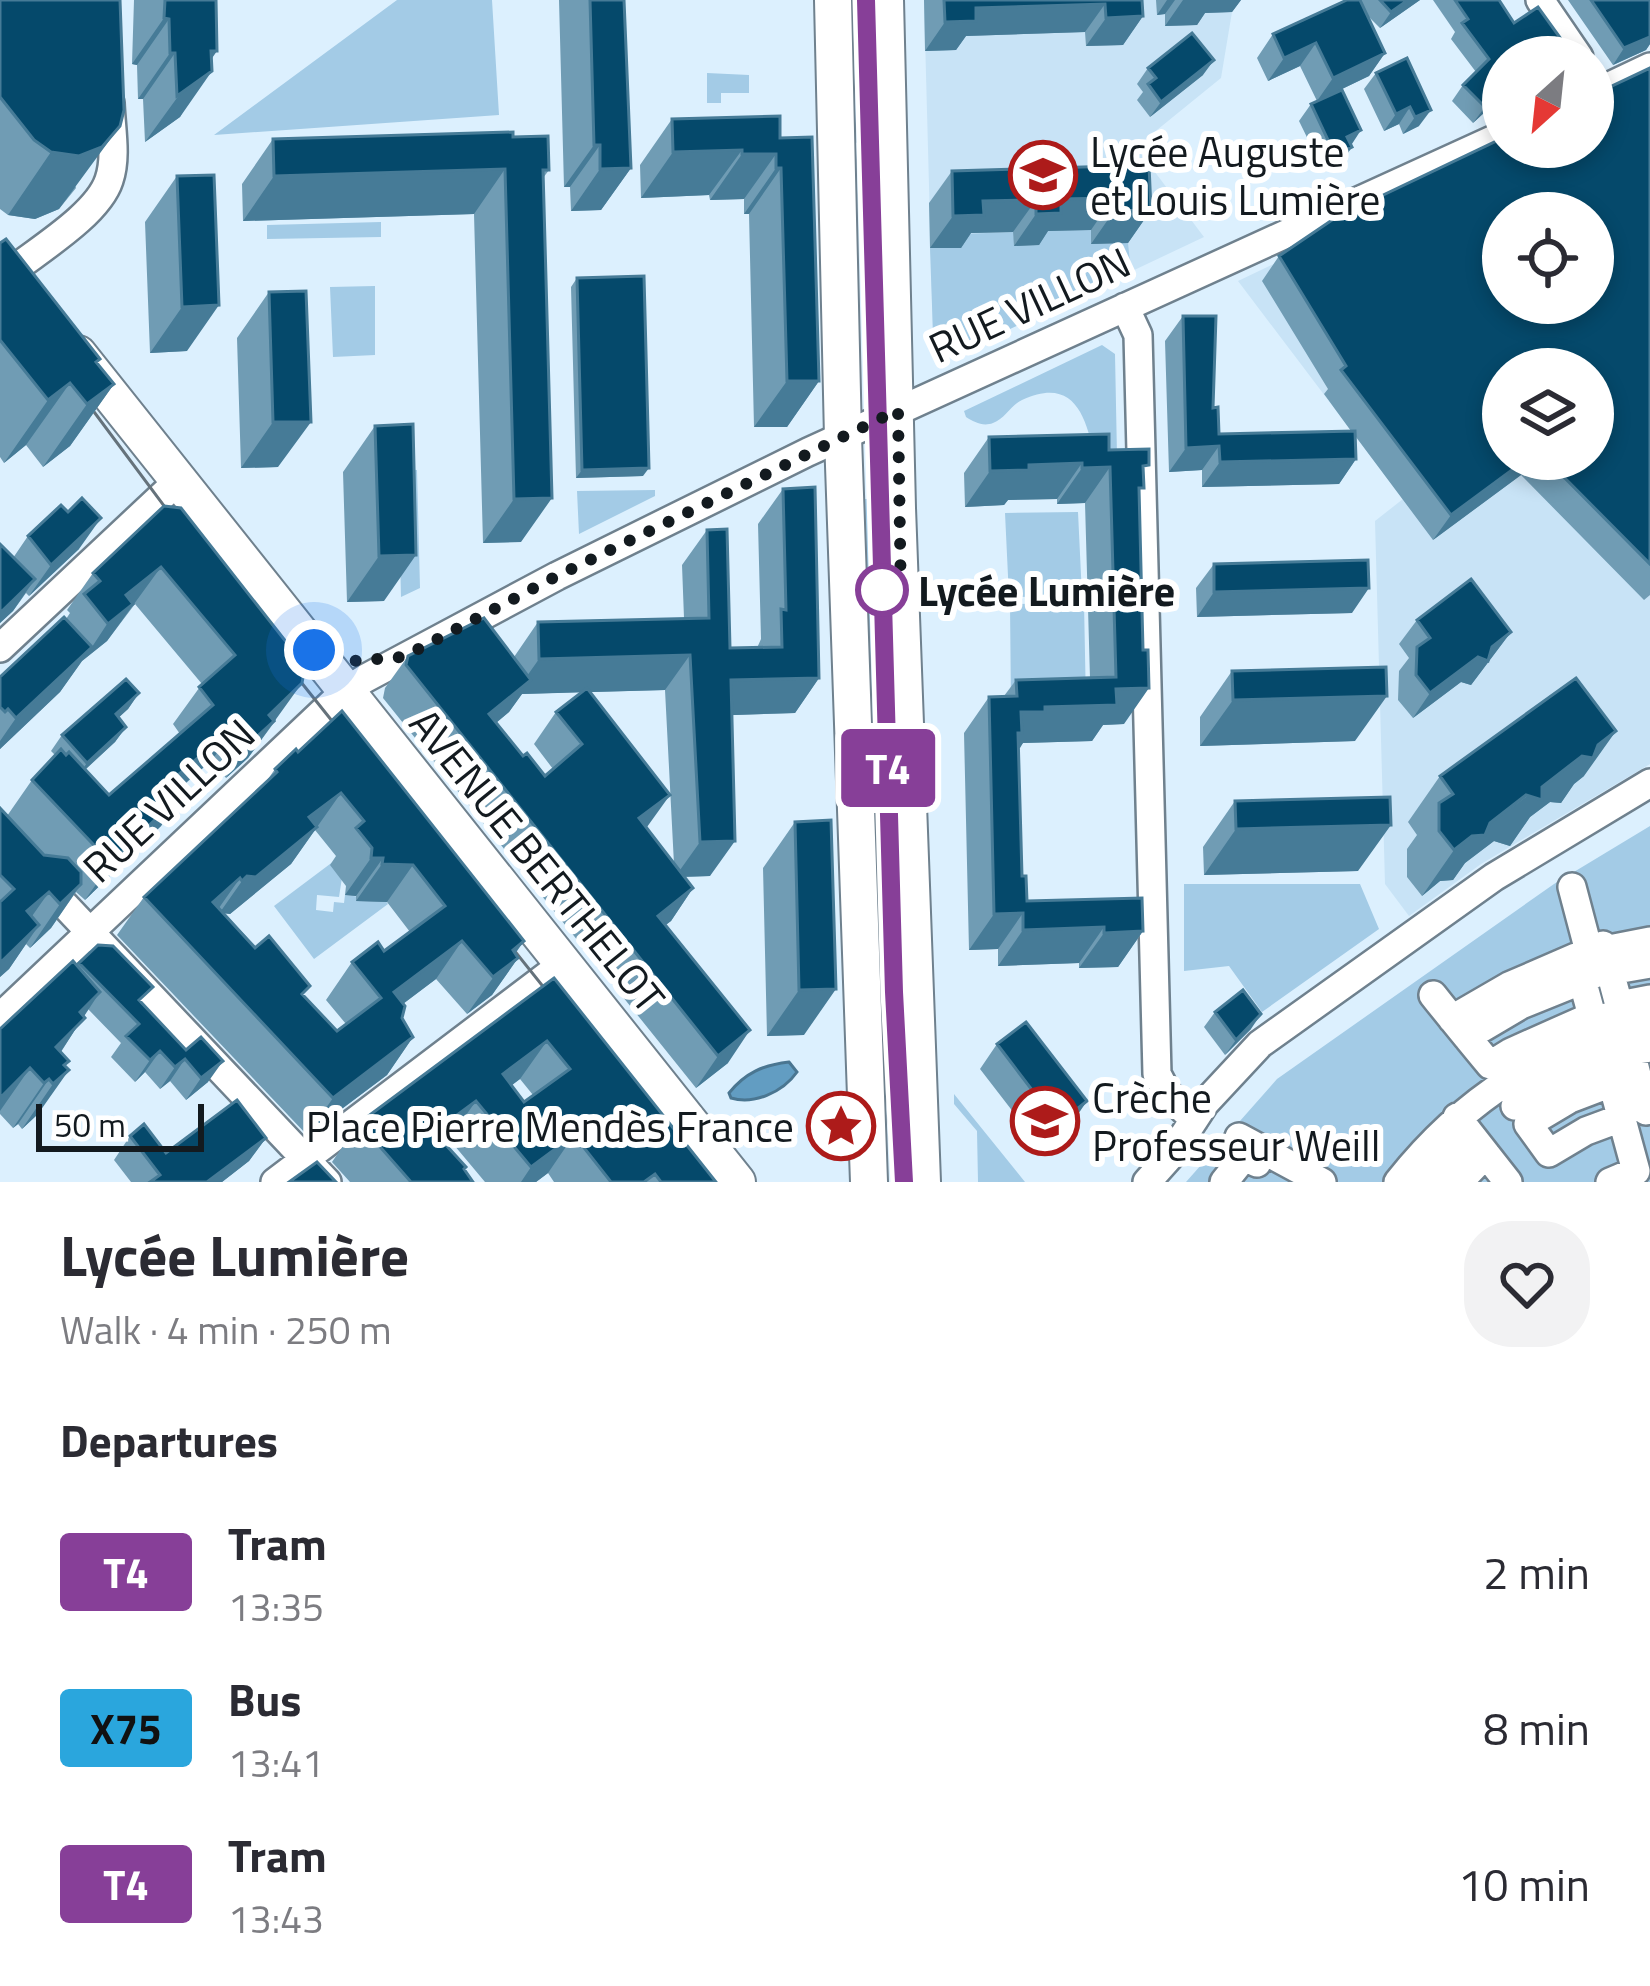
<!DOCTYPE html>
<html lang="en">
<head>
<meta charset="utf-8">
<style>
	:root { --surface:#fff; --page:#f2f2f3; --text:#2b2b33; --muted:#7c7c81 }
	body { margin:0; font-family:"Titillium Web",sans-serif; background:var(--page); color:var(--text); height:100vh; display:flex; flex-direction:column; font-size:45px; white-space:nowrap }
	* { box-sizing:border-box; margin:0 }
	p { font-size:39px; color:var(--muted) }
	.icon { flex:none; width:66px; height:66px; fill:none; stroke:currentColor; stroke-width:2; stroke-linecap:round; stroke-linejoin:round }
	.map { position:relative; height:1182px; overflow:hidden }
	.panel { display:flex; flex-direction:column; background:var(--surface); flex:1 }
	.panel>* { flex:none }
	.badge { padding:0 24px; border-radius:9px; font-size:42px; line-height:78px }
	.needle { width:78px; rotate:207deg }
	.controls { position:absolute; left:1482px; top:36px; display:grid; gap:24px }
	.controls a { display:grid; place-items:center; width:132px; height:132px; border-radius:50%; background:var(--surface); box-shadow:0 6px 18px #0003; font-size:60px }
	.scale { position:absolute; left:36px; bottom:30px; width:168px; box-sizing:border-box; padding-left:12px; border:6px solid #131a1f; border-top:0; font-size:33px; line-height:42px; white-space:nowrap; color:#131a1f; -webkit-text-stroke:9px #fff; paint-order:stroke }
	.you { position:absolute; width:60px; height:60px; margin:-30px; border:9px solid #fff; border-radius:50%; background:#1a73e8; box-shadow:0 0 0 18px #1a73e833 }
	.map>.badge { position:absolute; translate:-50% -50%; box-shadow:0 0 0 6px #fff }
	h2 { padding:0 60px; font-size:45px; line-height:108px }
	.round { display:grid; place-items:center; flex:none; width:126px; height:126px; border-radius:48px; background:var(--page) }
	.summary { display:flex; align-items:center; justify-content:space-between; height:204px; padding:0 60px }
	h1 { font-size:57px; font-weight:700; line-height:90px }
	ul { padding:0; list-style:none }
	li { display:flex; align-items:center; gap:36px; height:156px; padding:0 60px }
	li div { flex:1 }
	li b { display:block; font-size:45px }
	li em { font-style:normal }
	li .badge { min-width:132px; font-weight:700; text-align:center }
	.map>svg:first-child { display:block }
</style>
</head>
<body>
<div class="map">
<svg width="1650" height="1182" viewBox="0 0 1650 1182">
	<rect width="100%" height="100%" fill="#dcf0fe"/>
	<path fill="#c8e3f6" fill-rule="evenodd" d="M924,0H1234L1221,78L1136,147L1204,237L963,351L933,334Z
		M1650,84V764L1481,864L1409,916L1385,884L1375,521L1403,499L1238,281L1518,147H1593ZM1503,213H1593V303H1503ZM1503,369H1593V459H1503Z"/>
	<path fill="#a3cbe6" d="M397,0H492L499,115L214,135Z
		M841,0H879L883,142L845,143Z
		M707,73L749,75V93H721V103H707Z
		M381,222V237L267,239V225Z
		M1091,230L1092,244L1128,243L1131,272L963,351L933,334L930,248L961,247V234L1013,232L1015,246L1038,245V231Z
		M375,286V355L333,357L330,287Z
		M1102,345L1115,354L1117,456L1094,455C1086,415 1073,376 1022,400C1011,405 1005,419 993,423C983,427 974,422 966,417L964,411Z
		M398,469L417,470L420,588L401,597Z
		M655,490V496L579,534L577,491Z
		M854,499H892L908,1036L870,1037Z
		M1078,512L1082,596L1009,597L1005,513Z
		M1084,603L1086,705L1011,706L1010,604Z
		M1650,826V1182H1186L1277,1079L1554,884Z
		M346,852L339,897L317,895L316,910L333,912L334,902L344,903L345,895L385,900L388,904L314,959L274,906Z
		M1184,884H1360L1379,929L1262,1012L1229,966L1184,971Z
		M954,1094L1025,1182H978L977,1131L954,1104Z"/>
	<path fill="#629dc2" stroke="#4a7691" stroke-width="3" d="M789,1062L797,1072C783,1092 754,1105 731,1098L729,1093C745,1073 763,1065 789,1062Z"/>
	<g fill="none" stroke-linecap="round" stroke-linejoin="round">
		<g stroke="#6f818e" stroke-width="32">
			<path id="minor" d="M1540,0L1579,57
				M1593,94L1650,67
				M12,271C40,249 98,214 109,180C117,157 111,128 110,103
				M1125,307L1138,335L1157,1074L1167,1093L1194,1120
				M0,648L179,480
				M0,837L327,1182
				M1572,887L1595,974
				M1603,945L1619,1005L1650,999
				M1604,950L1650,941
				M1610,971L1650,964
				M1433,995C1452,1019 1471,1042 1490,1065L1511,1052L1592,1016L1576,957L1509,986L1452,1019
				M0,1017L345,691L366,678L557,576L808,452L1503,135
				M1606,1017L1629,1102
				M1467,1037L1521,1005L1583,980
				M1650,1048L1631,1051L1646,1111L1650,1110
				M1515,1106L1549,1085L1605,1061
				M1457,1117L1508,1182
				M1239,1137L1322,1182
				M275,1182L564,963
				M1147,1182L1171,1155L1205,1103L1260,1044L1494,877L1650,783
				M1224,1182L1244,1157L1257,1163
				M1398,1182C1461,1102 1549,1042 1650,1024
				M1429,1182L1472,1136
				M1459,1182L1486,1154
				M1610,1182L1636,1171L1612,1083L1570,1099L1528,1124L1549,1153L1586,1131L1621,1118"/>
		</g>
		<g stroke="#6f818e" stroke-width="40">
			<path id="major" d="M833,0L843,437L869,1182
				M885,0L897,508L922,1182
				M78,354L737,1182"/>
		</g>
		<use href="#minor" stroke="#fff" stroke-width="27"/>
		<use href="#major" stroke="#fff" stroke-width="36"/>
		<path stroke="#65727b" stroke-width="3" d="M855,0L884,1036L893,1182
			M74,385L185,534
			M281,657L352,746
			M494,925L565,1014"/>
	</g>
	<path fill="#709cb4" fill-rule="evenodd" d="M0,0L76,188L59,209L35,219L8,215L0,209Z
		M134,0H216L212,59L180,117L145,142L143,99H138L137,65L132,64Z
		M559,0H624L631,168L601,210L571,211L570,187H564Z
		M924,0H1142L1143,16L1123,45L1086,46L1085,32L966,36L956,50L925,51Z
		M1156,0H1241L1232,12L1205,13L1197,25L1165,26V14L1157,15Z
		M1347,0H1420L1380,28L1367,15L1385,53L1369,76L1317,101L1300,66L1268,81L1257,58L1273,34Z
		M1433,0H1499L1514,23L1549,55L1503,57V120L1495,119L1486,111L1473,123L1452,101L1463,85L1476,72L1451,39L1455,32Z
		M1568,0H1650V44L1646,50L1613,65Z
		M1407,58L1419,126L1403,134L1399,124L1384,131L1364,89L1376,73Z
		M1148,68L1203,75L1150,117L1137,100L1143,92L1137,84Z
		M1650,68V595L1644,600L1521,475L1433,540L1356,437V459L1339,484L1202,487V470L1169,472L1165,341L1183,316L1219,434L1351,431L1324,394L1328,389L1262,281L1279,256ZM1503,369L1593,459H1503Z
		M1311,104L1352,147L1340,164L1324,172L1299,121Z
		M672,119L780,138L819,381L787,427H754L749,214H744V199L710,200L709,195L641,198L640,165Z
		M513,137L549,170L543,178L521,542L483,543L474,214L243,221L242,184L273,139Z
		M1149,165L1151,210L1128,243L1091,244V230L1048,231L1039,245L1014,246L1013,232L971,233L961,248H930L929,203L952,171Z
		M177,176L187,351L150,353L145,222Z
		M0,243L100,359L97,363L114,384L70,446L43,467L26,445L4,463L0,457Z
		M577,278L643,476L576,478L571,287Z
		M269,292L278,467L241,468L237,338Z
		M375,426L384,601L347,602L343,472Z
		M989,437L1109,450L1143,474L1139,495L1124,724L1103,725L1092,741L1023,743L1018,748L1022,876L1027,901L1143,931L1118,967L1079,968V963L998,966V949L969,950L964,733L989,697L1004,696L1016,680L1090,678L1085,503L1057,504V499L1008,500L1004,505L965,507L964,473Z
		M783,489L819,678L795,713L732,715L710,876L684,877L693,888L671,921L665,925L728,1063L696,1088L383,698L385,688L408,656L514,657L538,622L684,618L682,565L707,530L730,648H757L761,639L758,524ZM665,690L674,864L646,828L590,692ZM582,692L556,712L534,744L553,769L545,776L523,756L496,723L509,712L522,694Z
		M164,506L276,720L248,758L226,778L212,760L185,784L161,826L85,900L76,892L51,928L30,948L26,944L9,969L0,977V808L7,816L32,780L55,755L51,751L62,735L139,693L128,709L119,717L126,727L115,742L85,770L109,795L180,734L173,724L202,684L135,604L107,641L82,661L60,692L0,749V677L66,619L70,613L67,610L93,573Z
		M28,536L79,549L29,596L26,593L13,611L0,623V544L13,558Z
		M1214,564L1352,613L1197,617L1196,588Z
		M1417,620L1511,632L1471,685L1461,682L1413,718L1398,700L1399,671L1409,658L1399,644Z
		M1232,671L1355,741L1200,746V717Z
		M296,749L518,958L492,995L467,1014L436,979L403,1004L402,1018L413,1037L387,1075L307,1135L117,935L144,897L266,782L275,769ZM315,830L336,856L330,865L346,886L345,895L356,896V901L387,902L410,932L384,951L352,962L326,1000L346,1024L337,1031L224,913L230,914L291,864Z
		M1440,776H1584L1574,784L1561,803L1550,802L1530,817L1510,846L1494,841L1465,863L1453,880L1440,881L1422,896L1407,877V849L1417,835L1408,822Z
		M1235,801L1358,871L1204,875L1203,847Z
		M795,822L804,1035L767,1036L763,868Z
		M79,963L142,1002L208,1082L186,1100L170,1081L160,1089L145,1072L135,1082L111,1057L121,1043L88,1009L61,1052L65,1066L38,1114L22,1129L18,1124L13,1128L0,1114V1029Z
		M554,978L716,1182H554L548,1173L536,1182H485L449,1139L444,1143L473,1182H350L332,1162L359,1123ZM520,1079L533,1095L524,1102L511,1085Z
		M1215,1012L1251,1029L1225,1055L1204,1027Z
		M997,1044L1070,1126L1041,1148L980,1069Z
		M130,1136L166,1153L266,1138L249,1161L222,1182H131L114,1160Z"/>
	<path fill="#467b97" d="M1167,0H1175L1165,14L1157,15Z
		M1183,0H1241L1232,12L1205,13L1197,25L1165,26Z
		M1408,0H1420L1380,28L1391,12Z
		M1105,4L1085,32L966,36L956,50L925,51L945,22L976,8Z
		M1143,16L1123,45L1086,46L1106,18Z
		M164,18L169,19L137,65L132,64Z
		M1650,36V44L1646,50L1613,65L1624,48Z
		M1561,39L1549,55L1537,57Z
		M1316,43L1300,66L1268,81L1284,58Z
		M211,51H217L194,84L212,71L180,117L145,142Z
		M170,53H175L143,99H138Z
		M1385,53L1369,76L1317,101L1333,78Z
		M1214,60L1203,75L1150,117L1161,102Z
		M1497,95L1486,111L1473,123L1485,107Z
		M1410,107L1399,124L1384,131L1396,114Z
		M1503,107V120L1495,119Z
		M1431,110L1419,126L1403,134L1415,117Z
		M120,126L59,209L35,219L8,215L51,152Z
		M1361,130L1350,147L1347,137Z
		M594,145H600L570,187H564Z
		M1352,147L1340,164L1324,172L1335,155Z
		M742,150L709,195L641,198L673,152Z
		M742,154H776L744,199L710,200Z
		M631,168L601,210L571,211L600,169Z
		M776,168H781L749,214H744Z
		M505,169L474,214L243,221L274,176Z
		M1113,198L1091,230L1048,231L1039,245L1014,246L1036,214L1061,199Z
		M1036,200L1013,232L971,233L961,248H930L953,216L983,201Z
		M1151,210L1128,243L1091,244L1114,211Z
		M219,305L187,351L150,353L182,307Z
		M787,381H819L787,427H754Z
		M70,383L26,445L4,463L48,400Z
		M114,384L70,446L43,467L87,404Z
		M273,422H311L278,467L241,468Z
		M1219,446L1202,470L1169,472L1186,448Z
		M1356,459L1339,484L1202,487L1220,462Z
		M1527,459H1532L1521,475L1433,540L1451,515Z
		M1082,463L1057,499L1008,500L1004,505L965,507L990,471L1029,465Z
		M1110,467L1085,503L1057,504L1082,468Z
		M649,468L643,476L576,478L582,470Z
		M552,498L521,542L483,543L514,499Z
		M101,518L79,549L29,596L51,565Z
		M416,555L384,601L347,602L379,556Z
		M161,567L107,641L82,661L60,692L0,749V741L16,718L92,647L126,595Z
		M35,579L13,611L0,623V613Z
		M1369,588L1352,613L1197,617L1214,592Z
		M1511,632L1471,685L1461,682L1413,718L1430,693Z
		M690,655L665,690L522,694L509,712L467,747L489,714L515,693L539,659Z
		M819,678L795,713L706,716L731,680Z
		M302,683L248,758L226,778L269,715Z
		M1149,688L1124,724L1103,725L1092,741L1023,743L1020,748H1012L1021,712L1116,689Z
		M139,693L128,709L105,730L116,714Z
		M1387,696L1355,741L1200,746L1233,700Z
		M238,723L212,760L152,812L178,775Z
		M126,727L115,742L76,778L87,763Z
		M1616,731L1584,776L1574,784L1561,803L1550,802L1530,817L1510,846L1494,841L1465,863L1453,880L1440,881L1422,896L1454,850Z
		M187,788L161,826L85,900L111,863Z
		M341,793L291,864L230,914L221,913L216,918L242,881L309,817Z
		M670,795L647,827L617,851L639,818Z
		M1391,825L1358,871L1204,875L1236,829Z
		M735,841L710,876L675,877L700,842Z
		M371,858H383L356,896L345,895Z
		M382,864L413,865L387,902L356,901Z
		M240,878L214,915L213,902Z
		M81,884L51,928L30,948L60,904Z
		M693,888L671,921L635,949L658,916Z
		M49,892L18,936L27,911Z
		M1023,913L998,949L969,950L994,914Z
		M39,925L9,969L0,977V963Z
		M1104,927L1079,963L998,966L1023,930Z
		M1143,931L1118,967L1079,968L1104,933Z
		M462,941L436,979L368,1030L394,992Z
		M524,941L506,967L518,958L492,995L467,1014L513,950Z
		M836,989L804,1035L767,1036L799,990Z
		M100,992L54,1062L36,1075L80,1012Z
		M1261,1014L1251,1029L1225,1055L1236,1040Z
		M750,1030L728,1063L696,1088L718,1056Z
		M413,1037L387,1075L307,1135L333,1098Z
		M547,1041L520,1079L482,1108L503,1074Z
		M160,1051L145,1072L135,1082L150,1060Z
		M185,1059L170,1081L160,1089L175,1067Z
		M223,1061L208,1082L186,1100L201,1078Z
		M30,1068L0,1111V1098Z
		M69,1070L38,1114L22,1129L53,1084Z
		M49,1079L18,1124L13,1128L44,1083Z
		M476,1101L449,1139L407,1171L434,1132Z
		M1087,1101L1070,1126L1041,1148L1058,1124Z
		M574,1135L548,1173L536,1182H521L531,1167Z
		M266,1138L249,1161L222,1182H207Z"/>
	<path fill="#05496b" stroke="#467b97" stroke-width="3" fill-rule="evenodd" d="M0,0H120L124,110L120,126L102,147L79,156L51,152L34,140L0,97Z
		M165,0H216L217,51H211L212,71L177,96L175,53H170L169,19L164,18Z
		M590,0H624L631,168L600,169V145H594Z
		M944,0H1142L1143,16L1106,18L1105,4L976,8V21L945,22Z
		M1347,0H1360L1385,53L1333,78L1316,43L1284,58L1273,34Z
		M1380,0H1408L1391,12Z
		M1455,0H1499L1514,23L1538,7L1561,39L1537,57H1503V100L1497,95L1485,107L1463,85L1489,59L1462,23L1468,19Z
		M1591,0H1650V37L1624,48Z
		M1192,33L1214,60L1161,102L1148,84L1156,78L1148,68Z
		M1407,58L1431,110L1415,117L1410,107L1396,114L1376,73Z
		M1650,68V564L1546,459H1593V369H1503V459H1527L1451,515L1341,370L1346,366L1279,256L1335,218L1503,138V147H1593V95ZM1503,213H1593V303H1503Z
		M1342,90L1361,130L1347,137L1352,147L1335,155L1311,104Z
		M780,116V138L812,137L819,381H787L781,168H776V154H742V150L673,152L672,119Z
		M513,132V137L548,136L549,170H543L552,498L514,499L505,169L274,176L273,139Z
		M1149,165L1151,210L1114,211L1113,198L1061,199V213L1036,214V200L983,201L984,215L953,216L952,171Z
		M214,175L219,305L182,307L177,176Z
		M6,239L100,359L96,362L114,384L87,404L70,383L48,400L0,340V243Z
		M644,276L649,468L582,470L577,278Z
		M306,291L311,422H273L269,292Z
		M1183,316H1216L1213,408L1218,407L1219,434L1355,431L1356,459L1220,462L1219,446L1186,448Z
		M413,424L416,555L379,556L375,426Z
		M1109,434V450L1149,449V465L1143,466L1144,488H1139L1143,650H1148L1149,688L1116,689L1117,705L1045,707V712H1021L1022,733H1018L1022,876H1026L1027,901L1142,898L1143,931L1104,933V927L1023,930V913L994,914L989,697L1017,696L1016,680L1116,677L1110,467L1082,468V463L1029,465V470L990,471L989,437Z
		M815,487L819,678L731,680L735,841L700,842L690,655L539,659L538,622L709,618L707,530L727,529L730,648L782,647L781,609L786,610L783,489Z
		M82,498L101,518L51,565L28,536L61,505L68,512Z
		M164,506L181,508L305,666L302,683L269,715L274,721L252,741L238,723L178,775L187,788L111,863L32,780L61,749L66,755L69,752L109,795L213,705L199,687L235,655L161,567L126,595L133,604L108,624L84,594L100,581L93,573Z
		M0,544L35,579L0,613Z
		M1368,560L1369,588L1214,592V564Z
		M1471,579L1511,632L1492,647L1488,661L1478,657L1430,693L1416,675L1417,647L1430,638L1417,620Z
		M64,617L92,647L16,718L8,709L5,712L0,707V677Z
		M484,618L531,680L489,714L523,756L527,753L545,776L582,744L556,712L587,688L670,795L639,818L693,888L658,916L750,1030L718,1056L406,665L408,656Z
		M1386,667L1387,696L1233,700L1232,671Z
		M1576,678L1616,731L1598,745L1593,758L1582,756L1542,787V800L1526,795L1490,823L1485,835L1472,836L1454,850L1439,831V803L1453,794L1440,776Z
		M126,679L139,693L116,714L126,727L87,763L62,735Z
		M342,711L524,941L513,950L518,958L493,977L462,941L394,992L405,1006L402,1018L413,1037L333,1098L144,897L277,772L275,769L296,749L298,752ZM341,793L364,821L356,828L372,848L371,858H383L382,864L413,865L445,906L384,951L378,942L352,962L381,998L337,1031L302,994L310,986L269,936L255,948L213,902L240,878L242,881L247,876L256,877L317,827L309,817Z
		M1390,797L1391,825L1236,829L1235,801Z
		M0,808L44,855L68,858L81,872V884L60,904L49,892L27,911L39,925L0,963V902L14,889L0,875Z
		M831,820L836,989L799,990L795,822Z
		M98,945L113,946L153,987L139,1000L186,1050L201,1037L223,1061L201,1078L185,1059L175,1067L160,1051L150,1060L126,1036L139,1024L79,963Z
		M73,961L100,992L80,1012L85,1018L56,1047L69,1061L64,1065L69,1070L53,1084L49,1079L44,1083L30,1068L0,1098V1029Z
		M554,978L716,1182H661L655,1174L644,1182H611L574,1135L531,1167L476,1101L434,1132L466,1167L464,1169L473,1182H411L359,1123ZM547,1041L570,1069L524,1102L503,1074Z
		M1243,990L1261,1014L1236,1040L1215,1012Z
		M1026,1022L1087,1101L1058,1124L997,1044Z
		M237,1100L266,1138L207,1182H150L160,1175L130,1136L144,1124L166,1153Z
		M317,1162L336,1182H289Z"/>
	<g fill="none" stroke-linecap="round" stroke-linejoin="round">
		<g stroke="#fff" stroke-width="27">
			<path id="line" d="M866,0L894,992L904,1182"/>
		</g>
		<use href="#line" stroke="#873f98" stroke-width="18"/>
		<path stroke="#131a1f" stroke-width="12" stroke-dasharray="0 21.6" d="M314,650L353,661L403,657L557,576L898,410L901,601L882,590"/>
	</g>
	<defs>
		<g id="school-ring" transform="scale(3.45)"><circle r="9.5" fill="#fff" stroke="#ad1b1a" stroke-width="1.5"/><path d="M0-5L7-2L0 1L-7-2ZM-4 1L0 2.5L4 1V4Q0 6-4 4Z" fill="#ad1b1a"/></g>
		<g id="sight-ring" transform="scale(3.45)"><circle r="9.5" fill="#fff" stroke="#ad1b1a" stroke-width="1.5"/><path d="M0-6L1.8-2.2L6-1.7L2.9 1.2L3.7 5.4L0 3.3L-3.7 5.4L-2.9 1.2L-6-1.7L-1.8-2.2Z" fill="#ad1b1a"/></g>
	</defs>
	<g fill-rule="evenodd">
		<use href="#school-ring" x="1043" y="175"/>
		<use href="#school-ring" x="1045" y="1121"/>
		<use href="#sight-ring" x="841" y="1126"/>
	</g>
	<circle fill="#fff" stroke="#873f98" stroke-width="6" cx="882" cy="590" r="24"/>
	<g text-anchor="middle" dominant-baseline="central" stroke-width="12" stroke-linejoin="round" paint-order="stroke">
		<g font-size="42" fill="#131a1f" stroke="#fff" text-anchor="start">
			<text x="1090" y="151">Lycée Auguste<tspan x="1090" dy="48">et Louis Lumière</tspan></text>
			<text x="1092" y="1097">Crèche<tspan x="1092" dy="48">Professeur Weill</tspan></text>
			<text x="794" y="1126" text-anchor="end">Place Pierre Mendès France</text>
		</g>
		<g font-size="42" fill="#131a1f" stroke="#fff">
			<text transform="translate(1029 304) rotate(-25)">RUE VILLON</text>
			<text transform="translate(168 800) rotate(-43)">RUE VILLON</text>
			<text transform="translate(538 860) rotate(51)">AVENUE BERTHELOT</text>
		</g>
		<g font-size="42" font-weight="bold" fill="#131a1f" stroke="#fff" text-anchor="start">
			<text x="918" y="590">Lycée Lumière</text>
		</g>
	</g>
</svg>
<div class="controls">
<a><svg class="needle" viewBox="-14 -14 28 28"><path d="M0-13l5 13h-10z" fill="#e53935"/><path d="M0 13l5-13h-10z" fill="#7c7c81"/></svg></a>
<a><svg class="icon" aria-label="locate" viewBox="0 0 24 24"><circle cx="12" cy="12" r="6"/><path d="M12 2v4M12 18v4M2 12h4M18 12h4"/></svg></a>
<a><svg class="icon" aria-label="layers" viewBox="0 0 24 24"><path d="M12 4l9 5-9 5-9-5zM3 14l9 5 9-5"/></svg></a>
</div>
<div class="scale">50 m</div>
<div class="you" style="left:314px;top:650px"></div>
<b class="badge" style="left:888px;top:768px;background:#873f98;color:#fff">T4</b>
</div>
<section class="panel">
<div class="summary"><div><h1>Lycée Lumière</h1><p>Walk · 4 min · 250 m</p></div><a class="round"><svg class="icon" aria-label="heart" viewBox="0 0 24 24"><path d="M12 20l-8-8c-3-5 5-10 8-4 3-6 11-1 8 4z"/></svg></a></div>
<h2>Departures</h2>
<ul>
<li><span class="badge" style="background:#873f98;color:#fff">T4</span><div><b>Tram</b><p>13:35</p></div><em>2 min</em></li>
<li><span class="badge" style="background:#2aa6dd;color:#111">X75</span><div><b>Bus</b><p>13:41</p></div><em>8 min</em></li>
<li><span class="badge" style="background:#873f98;color:#fff">T4</span><div><b>Tram</b><p>13:43</p></div><em>10 min</em></li>
</ul>
</section>
</body>
</html>
